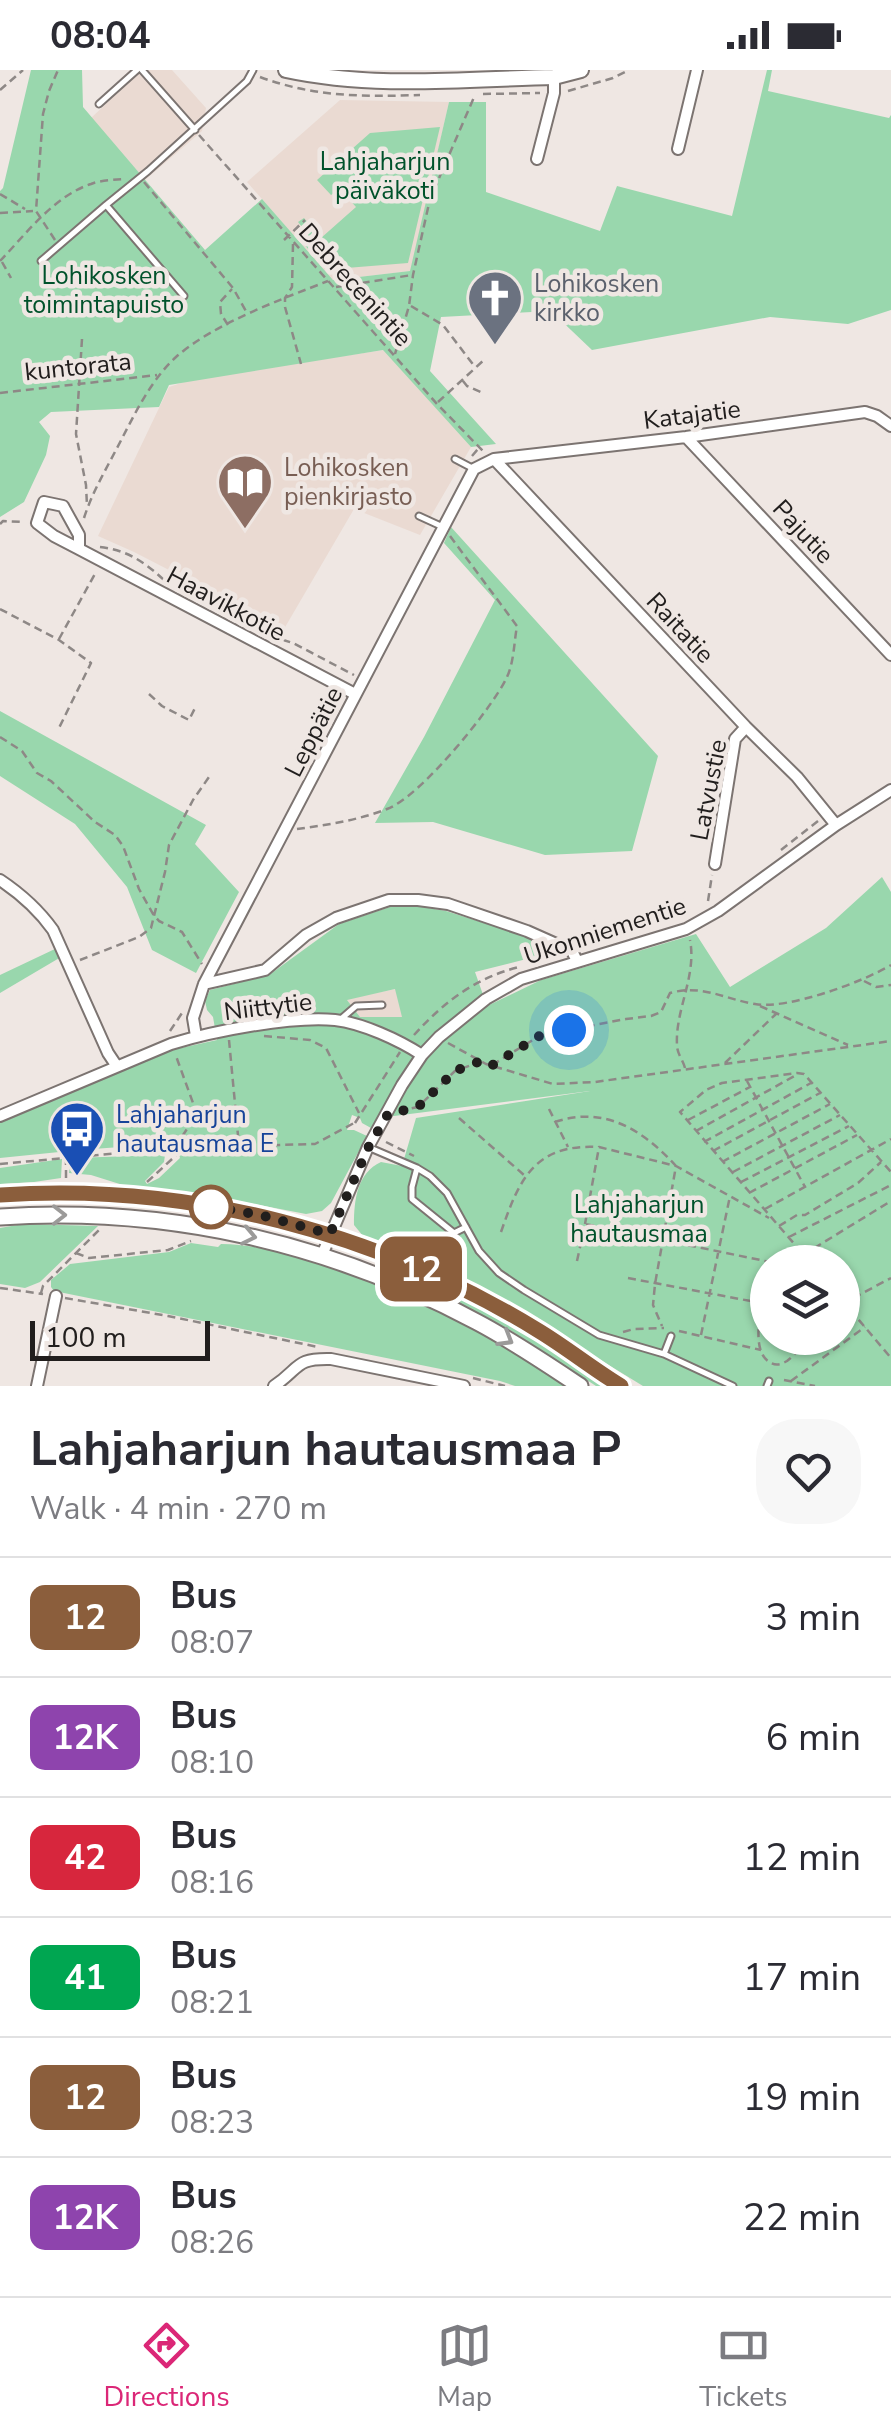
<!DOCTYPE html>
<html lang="en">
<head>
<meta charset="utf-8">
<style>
	:root { --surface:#fff; --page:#f7f7f7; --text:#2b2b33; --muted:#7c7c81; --line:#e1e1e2; --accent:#db2777 }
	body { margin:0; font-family:"Nunito Sans",sans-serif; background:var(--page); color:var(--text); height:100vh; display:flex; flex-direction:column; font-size:38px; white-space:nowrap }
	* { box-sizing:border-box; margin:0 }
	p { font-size:32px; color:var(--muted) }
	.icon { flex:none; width:55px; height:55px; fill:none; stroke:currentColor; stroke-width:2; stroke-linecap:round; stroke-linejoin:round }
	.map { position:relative; height:1316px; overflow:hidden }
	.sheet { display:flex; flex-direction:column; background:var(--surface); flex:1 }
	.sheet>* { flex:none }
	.badge { padding:0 20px; border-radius:15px; font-size:35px; line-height:65px }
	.fabs { position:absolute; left:750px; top:1175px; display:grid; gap:20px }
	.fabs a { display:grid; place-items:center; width:110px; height:110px; border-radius:50%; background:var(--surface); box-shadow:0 2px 8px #0004; font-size:50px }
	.scale { position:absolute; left:30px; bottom:25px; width:180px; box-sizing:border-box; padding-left:10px; border:5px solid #211e1d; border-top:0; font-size:28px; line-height:35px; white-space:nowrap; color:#211e1d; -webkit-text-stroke:8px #efe7e3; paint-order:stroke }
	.you { position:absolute; width:50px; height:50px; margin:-25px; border:8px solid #fff; border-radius:50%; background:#1a73e8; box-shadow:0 0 0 15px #1a73e833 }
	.map>.badge { position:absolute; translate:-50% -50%; box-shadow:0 0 0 5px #fff }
	.round { display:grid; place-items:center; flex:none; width:105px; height:105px; border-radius:40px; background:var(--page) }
	.summary { display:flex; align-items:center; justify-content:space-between; height:170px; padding:0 30px }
	h1 { font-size:48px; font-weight:700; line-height:75px }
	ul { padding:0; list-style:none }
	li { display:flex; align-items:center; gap:30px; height:120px; padding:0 30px; border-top:2px solid var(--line) }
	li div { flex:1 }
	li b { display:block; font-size:38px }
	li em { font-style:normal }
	li .badge { min-width:110px; font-weight:700; text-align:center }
	.status { display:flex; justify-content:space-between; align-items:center; height:70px; padding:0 50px; background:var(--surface); direction:ltr }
	.status svg { height:28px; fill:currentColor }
	.dock { display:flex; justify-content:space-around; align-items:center; height:140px; border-top:2px solid var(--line); background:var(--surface); font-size:28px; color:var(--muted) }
	.dock a { display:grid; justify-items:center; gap:5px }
	.dock .selected { color:var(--accent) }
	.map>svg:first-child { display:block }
</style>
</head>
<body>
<div class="status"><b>08:04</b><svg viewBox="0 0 49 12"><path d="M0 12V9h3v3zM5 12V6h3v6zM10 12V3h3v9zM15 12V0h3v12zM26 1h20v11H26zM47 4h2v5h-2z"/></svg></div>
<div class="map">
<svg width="891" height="1316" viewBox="0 0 891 1316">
	<rect width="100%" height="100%" fill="#efe7e3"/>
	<path fill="#eadad2" d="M142,0H172L206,38L202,61L145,110L91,48Z
		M340,30L449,32L411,201L333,210L247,112Z
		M384,280L471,377L420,465L354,439L284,559L134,482L98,466L169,317L196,308Z
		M396,919L403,947H360L346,929Z"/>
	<path fill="#99d7ad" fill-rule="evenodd" d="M31,0H82L83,37L205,180L262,129L333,210L410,201L449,32H486V122L600,161L617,116L732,146L767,0H772L768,21L889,48L891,45V240L848,254L770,247L592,280L551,241L441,247L430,301L496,374L471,377L383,280L169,315L159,337L51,342L39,352L50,366L46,385L24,432L0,447V121L3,118Z
		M440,57L408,193L334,199L324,197L295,164L302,157L298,152L304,148L321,168L356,137L340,119L331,125L317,110L370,63Z
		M451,457L658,686L632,781L545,785L433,752L375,753L424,667L495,530L444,473Z
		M0,641L206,755L195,774L239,822L196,903L152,880L127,817L75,754L0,706Z
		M882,807L891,822V1316H643L489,1222L363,1166L354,1155C354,1130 357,1103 381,1092L402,1096L416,1048L590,1021L394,1046L379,1044L371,1058L362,1053L360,1048L352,1045L347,1060H354L367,1066L331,1133L322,1141L306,1144L212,1126L126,1116L91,1105L69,1103L71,1088L165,1085L164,1092L145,1111L147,1114L159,1108L180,1088L176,1073L79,1080L0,1088V1053L167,981L217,970L213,947L207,940L205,931L210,920L269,905L339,854L390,837L417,836L446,841L525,866L558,881L475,902L487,936L541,910L696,864L730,917L826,858ZM395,919L402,947H360L347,930ZM768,1192H842V1268H768Z
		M57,878L61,887L0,923V905Z
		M62,1089L61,1108L34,1112L0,1114V1098Z
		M23,1154L98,1156L40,1212L25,1218L0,1214V1158Z
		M191,1173L218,1177L221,1174C248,1174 271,1180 296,1187C393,1213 484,1259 566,1316H515L500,1311L54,1221L51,1217V1210L70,1194L169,1182Z
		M462,1226L541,1272L610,1316H596L510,1260L459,1233Z"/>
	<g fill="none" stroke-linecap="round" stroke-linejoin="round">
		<g stroke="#7c7471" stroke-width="9">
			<path id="lane" d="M142,0L195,60
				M99,34L137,0
				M41,191L106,135
				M184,226L106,135L148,101L247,11L253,0
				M455,389L474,399
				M419,446L443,457
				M341,949L356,936L382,935
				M368,1077L417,1098L430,1106L447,1123L479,1181L499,1203L524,1220L599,1265L664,1284L733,1316
				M417,1098L412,1117V1129L454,1163L466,1157
				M664,1284L671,1266
				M767,1316L769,1311"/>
		</g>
		<g stroke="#7c7471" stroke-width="14">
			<path id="street" d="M678,79L697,0
				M537,89L554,23V7
				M686,367L891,585
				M494,389L746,657L797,707L836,755
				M79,479L54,466L37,453L44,432L63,436L79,465V479L355,624
				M715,794L735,669L746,657
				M0,810C21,824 38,839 53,860L108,983L116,995
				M204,914L265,900L306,865L336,848L389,830H418L448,834L527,861L572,881L577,891
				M196,966L193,948L204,914L474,399L494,389L686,367L865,342L877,346L891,356
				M0,1046L171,974C213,961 291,946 335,950C362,953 399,970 422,985
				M322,1185L368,1077L402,1015L422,985L439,967L486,929L521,909L686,859L718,841L836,755L891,720
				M37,1316L56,1226
				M274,1316C301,1298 294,1288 331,1289L464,1316"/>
		</g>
		<g stroke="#7c7471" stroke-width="18">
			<path id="secondary" d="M286,0C374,19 465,9 554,7L581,0"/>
		</g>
		<g stroke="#7c7471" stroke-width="19">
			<path id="primary" d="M0,1125C189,1113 378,1162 539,1261C567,1278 593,1299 621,1316
				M0,1147C167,1136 330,1173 477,1252C513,1271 547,1294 580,1316"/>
		</g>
		<path stroke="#8e8886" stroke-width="2.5" stroke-dasharray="8 5" stroke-linecap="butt" d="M260,7C314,27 364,27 420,25
			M0,20L23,0
			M568,21L613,8L629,0
			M483,24L540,23
			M199,65L437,334L484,382
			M144,112L233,218L247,243
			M0,124L25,139
			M0,143L33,141
			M55,170L36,141L43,44L49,21L58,0
			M284,170L305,150
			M293,174L292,217L285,228V237L301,294
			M0,191C26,164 54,126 91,114C101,110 113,110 123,109
			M2,192L11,208
			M336,217L412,205
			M411,236L443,255L475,297
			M228,255L221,244L220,232L232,219
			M82,269L76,364L86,415L87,436
			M395,284L409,236L413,205L430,129L475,25
			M463,311L467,316L483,323
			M0,323L157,305
			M438,332L484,290
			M472,386L478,379
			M84,448C92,423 105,401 117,378C134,346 149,312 176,287C213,254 282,229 328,211
			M0,454L3,451L24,452
			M100,477C128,480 146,493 166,512
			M0,539L59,570L91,593L58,660
			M270,566L293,573L354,605
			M59,569L96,502
			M149,624L162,636L189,650L196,636
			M0,667L22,681L37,703L51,711L95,752L115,765L123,776L139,819L153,844L159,851L182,862L202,894
			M297,759C327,755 359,750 387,739C420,727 490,641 506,609C514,594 514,572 517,556L450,466
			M781,780L818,751
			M708,831L712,805
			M80,890L139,867L151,858L165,802L169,775L193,730L209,707
			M864,911L876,917L891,915
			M760,936L848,975
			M170,961L182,943
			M414,965C444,932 475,908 519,897
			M264,966L310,970L326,978L359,1043
			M229,970L239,1076
			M448,973L486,994L553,1014L595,1012L891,971
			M725,993L777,943
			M492,995L541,965L626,949L651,946L661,942L670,923C702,914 724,929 755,934C787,940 863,912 891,895
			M685,998C683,990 677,984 677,975C675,940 697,906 690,870
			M747,1011L805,1117
			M549,1039L568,1077
			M399,1041L418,1037L455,1001L480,992
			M459,1048L524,1105
			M688,1050L750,1017
			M555,1052C605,1035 644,1061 676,1096L655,1214L653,1235L662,1256
			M355,1053L400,982
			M696,1061L798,1004
			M386,1072L414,1086
			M704,1072L811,1013
			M175,1077L197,1044L176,986
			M713,1081L820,1023
			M722,1092L830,1034
			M0,1094L174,1078L315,1074L354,1053
			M733,1102L840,1045
			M66,1108V1088
			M147,1112L183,1079
			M741,1112L849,1056
			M749,1123L857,1065
			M765,1139L891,1069
			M585,1154L599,1077L676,1096L769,1148
			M779,1156L797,1145H805L858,1113L881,1092
			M501,1162C519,1110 534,1074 597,1077
			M789,1167L891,1115
			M76,1183L89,1188L168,1180L191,1171
			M803,1185L891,1131
			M577,1191L585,1154L770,1192
			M810,1192L680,1042L706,1020L722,1013L797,1003L804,1004L891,1102
			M628,1208L761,1233
			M768,1208C764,1228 747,1281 771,1293C777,1296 782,1294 787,1291C795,1285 803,1275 810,1268
			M0,1218L43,1224
			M41,1223L43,1216L100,1159
			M65,1228L168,1246L318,1277
			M842,1230L891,1288
			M842,1234L891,1208
			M679,1261L761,1280
			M623,1262L634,1259L664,1258
			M701,1265L730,1126
			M473,1308L505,1316
			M784,1310L815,1316
			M791,1311L865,1257"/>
		<use href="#lane" stroke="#fff" stroke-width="5"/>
		<use href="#street" stroke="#fff" stroke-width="10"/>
		<use href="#secondary" stroke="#fff" stroke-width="14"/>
		<use href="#primary" stroke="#fff" stroke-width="15"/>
	</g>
	<defs><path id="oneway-chevron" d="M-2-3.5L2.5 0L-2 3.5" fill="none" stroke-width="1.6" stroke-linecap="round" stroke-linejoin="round" transform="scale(2.5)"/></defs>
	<g stroke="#9b9a99">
		<use href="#oneway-chevron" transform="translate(59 1145)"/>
		<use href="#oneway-chevron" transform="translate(249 1166) rotate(12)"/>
		<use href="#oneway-chevron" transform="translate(506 1269) rotate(31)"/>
	</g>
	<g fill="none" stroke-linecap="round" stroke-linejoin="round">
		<g stroke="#fff" stroke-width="22">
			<path id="line" d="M0,1125C189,1112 378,1162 539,1261C567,1278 593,1299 621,1316"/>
		</g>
		<use href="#line" stroke="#8b5e3c" stroke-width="15"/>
		<path stroke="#211e1d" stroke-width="10" stroke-dasharray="0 18" d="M211,1137L203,1135L260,1145L330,1164L368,1078L388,1044L418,1037L455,1001L481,991L491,996L541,965L569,960"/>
	</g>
	<defs>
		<g id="church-pin" transform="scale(2.875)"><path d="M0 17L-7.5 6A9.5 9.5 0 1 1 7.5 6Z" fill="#6b7280" stroke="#efe7e3"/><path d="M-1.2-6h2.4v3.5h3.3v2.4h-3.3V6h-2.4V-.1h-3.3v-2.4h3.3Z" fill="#fff"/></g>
		<g id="library-pin" transform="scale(2.875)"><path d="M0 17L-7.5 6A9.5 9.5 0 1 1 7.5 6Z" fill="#8d6e63" stroke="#efe7e3"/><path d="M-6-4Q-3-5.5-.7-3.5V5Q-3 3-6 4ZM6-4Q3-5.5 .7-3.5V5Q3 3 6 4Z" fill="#fff"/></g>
		<g id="bus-pin" transform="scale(2.875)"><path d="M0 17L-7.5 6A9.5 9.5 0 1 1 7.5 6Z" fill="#1a4fb4" stroke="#efe7e3"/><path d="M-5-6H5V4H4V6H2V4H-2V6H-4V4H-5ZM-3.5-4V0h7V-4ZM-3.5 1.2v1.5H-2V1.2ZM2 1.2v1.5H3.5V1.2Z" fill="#fff"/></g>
	</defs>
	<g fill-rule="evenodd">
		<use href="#church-pin" x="495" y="228"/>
		<use href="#library-pin" x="245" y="412"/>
		<use href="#bus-pin" x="77" y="1059"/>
	</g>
	<circle fill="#fff" stroke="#8b5e3c" stroke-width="5" cx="211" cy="1137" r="20"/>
	<g text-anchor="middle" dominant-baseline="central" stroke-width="9" stroke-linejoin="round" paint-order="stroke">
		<g font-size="25" fill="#00522b" stroke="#efe7e3">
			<text x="385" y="92">Lahjaharjun<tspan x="385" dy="29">päiväkoti</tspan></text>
			<text x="104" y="206">Lohikosken<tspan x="104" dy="29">toimintapuisto</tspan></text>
			<text x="639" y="1135">Lahjaharjun<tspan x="639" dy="29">hautausmaa</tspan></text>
		</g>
		<g font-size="25" fill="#5b616d" stroke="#efe7e3" text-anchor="start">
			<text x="534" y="214">Lohikosken<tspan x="534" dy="29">kirkko</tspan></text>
		</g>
		<g font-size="25" fill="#211e1d" stroke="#efe7e3">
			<text transform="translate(355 215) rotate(48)">Debrecenintie</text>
			<text transform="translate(78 297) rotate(-6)">kuntorata</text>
			<text transform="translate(692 345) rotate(-7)">Katajatie</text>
			<text transform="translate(803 462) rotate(47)">Pajutie</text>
			<text transform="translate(226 534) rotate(28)">Haavikkotie</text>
			<text transform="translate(680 558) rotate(47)">Raitatie</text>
			<text transform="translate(314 662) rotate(-63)">Leppätie</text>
			<text transform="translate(709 720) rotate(-79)">Latvustie</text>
			<text transform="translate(605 861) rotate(-18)">Ukonniementie</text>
			<text transform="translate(268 937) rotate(-7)">Niittytie</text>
		</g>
		<g font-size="25" fill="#785e54" stroke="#efe7e3" text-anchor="start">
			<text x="284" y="398">Lohikosken<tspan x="284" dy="29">pienkirjasto</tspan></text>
		</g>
		<g font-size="25" fill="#164399" stroke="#efe7e3" text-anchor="start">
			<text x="116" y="1045">Lahjaharjun<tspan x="116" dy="29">hautausmaa E</tspan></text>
		</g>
	</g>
</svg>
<div class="fabs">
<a><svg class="icon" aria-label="layers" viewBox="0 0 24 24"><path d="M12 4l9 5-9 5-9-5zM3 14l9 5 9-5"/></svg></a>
</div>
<div class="scale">100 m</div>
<div class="you" style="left:569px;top:960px"></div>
<b class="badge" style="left:421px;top:1199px;background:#8b5e3c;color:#fff">12</b>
</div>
<section class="sheet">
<div class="summary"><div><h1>Lahjaharjun hautausmaa P</h1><p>Walk · 4 min · 270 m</p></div><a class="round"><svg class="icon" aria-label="heart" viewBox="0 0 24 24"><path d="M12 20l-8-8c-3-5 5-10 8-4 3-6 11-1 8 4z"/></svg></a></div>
<ul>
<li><span class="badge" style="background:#8b5e3c;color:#fff">12</span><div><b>Bus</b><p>08:07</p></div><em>3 min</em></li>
<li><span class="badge" style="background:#8e44ad;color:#fff">12K</span><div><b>Bus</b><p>08:10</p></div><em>6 min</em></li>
<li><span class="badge" style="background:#d7263d;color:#fff">42</span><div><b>Bus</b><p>08:16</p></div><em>12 min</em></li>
<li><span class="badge" style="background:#00a651;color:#fff">41</span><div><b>Bus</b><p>08:21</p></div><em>17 min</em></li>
<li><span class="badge" style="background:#8b5e3c;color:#fff">12</span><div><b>Bus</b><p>08:23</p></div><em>19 min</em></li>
<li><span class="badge" style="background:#8e44ad;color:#fff">12K</span><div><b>Bus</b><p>08:26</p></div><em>22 min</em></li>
</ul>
</section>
<nav class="dock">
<a class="selected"><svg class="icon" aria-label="directions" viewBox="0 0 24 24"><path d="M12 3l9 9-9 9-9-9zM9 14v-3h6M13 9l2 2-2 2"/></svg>Directions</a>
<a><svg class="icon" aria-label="map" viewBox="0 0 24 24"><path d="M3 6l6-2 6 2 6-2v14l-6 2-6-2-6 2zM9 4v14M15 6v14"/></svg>Map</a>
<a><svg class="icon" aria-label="tickets" viewBox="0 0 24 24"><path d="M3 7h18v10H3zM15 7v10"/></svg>Tickets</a>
</nav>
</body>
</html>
